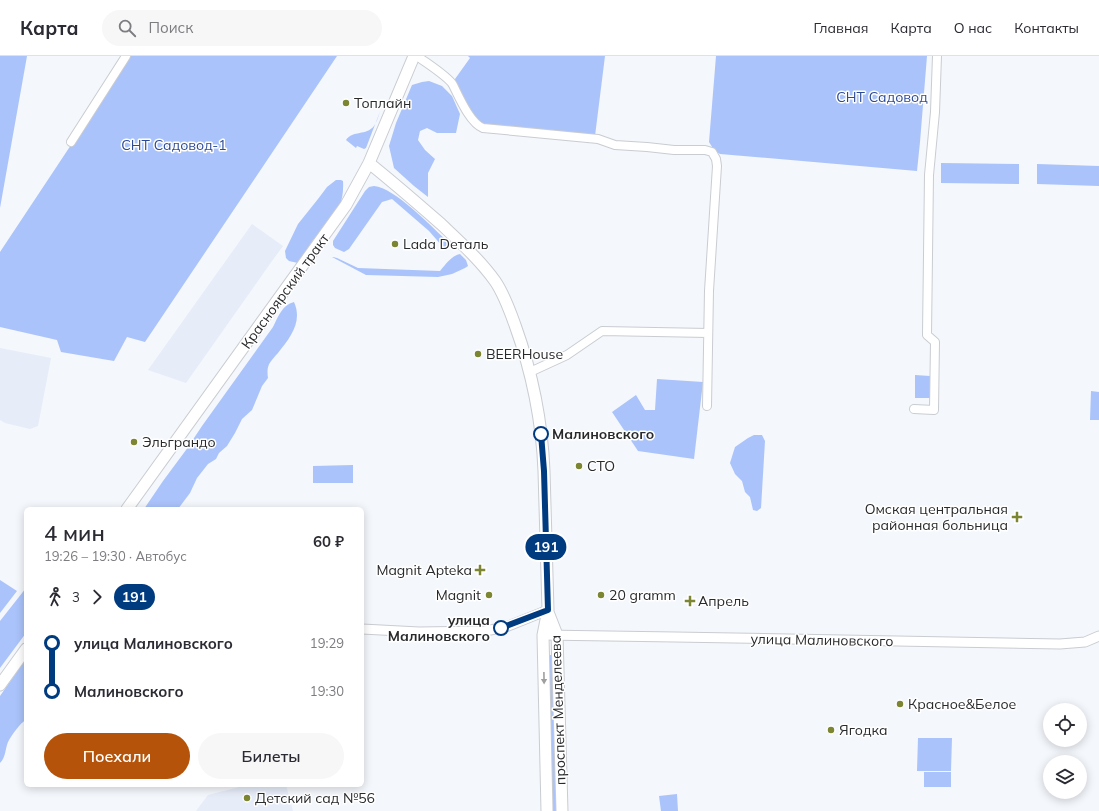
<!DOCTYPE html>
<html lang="ru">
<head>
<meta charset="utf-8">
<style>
	:root { --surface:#fff; --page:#f7f7f7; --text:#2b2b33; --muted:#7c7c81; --line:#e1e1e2; --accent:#b45309 }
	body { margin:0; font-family:Mulish,sans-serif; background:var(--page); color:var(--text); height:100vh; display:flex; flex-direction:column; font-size:15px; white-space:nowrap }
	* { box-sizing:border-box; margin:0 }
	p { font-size:13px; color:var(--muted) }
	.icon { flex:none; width:22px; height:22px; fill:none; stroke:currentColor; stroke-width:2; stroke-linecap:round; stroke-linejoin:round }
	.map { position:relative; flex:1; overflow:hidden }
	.sheet { position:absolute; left:24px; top:451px; width:340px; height:280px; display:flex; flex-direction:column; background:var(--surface); border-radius:6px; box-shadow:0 2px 10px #0003 }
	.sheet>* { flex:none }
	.badge { padding:0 8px; border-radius:13px; font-size:14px; line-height:26px }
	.controls { position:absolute; left:1043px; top:647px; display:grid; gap:8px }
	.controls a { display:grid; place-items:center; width:44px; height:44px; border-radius:50%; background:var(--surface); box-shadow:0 2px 10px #0003; font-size:20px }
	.map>.badge { position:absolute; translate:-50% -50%; box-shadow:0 0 0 2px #fff }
	.legs { display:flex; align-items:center; gap:6px; height:44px; padding:0 20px; font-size:13px }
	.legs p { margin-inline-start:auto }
	.overview { display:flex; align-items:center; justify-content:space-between; height:68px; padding:0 20px }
	h1 { font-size:22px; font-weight:600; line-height:30px }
	.action { display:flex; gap:8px; margin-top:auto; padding:8px 20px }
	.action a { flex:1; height:46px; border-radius:24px; background:var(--accent); color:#fff; font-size:16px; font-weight:600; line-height:46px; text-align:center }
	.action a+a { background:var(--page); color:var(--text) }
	ul { padding:0 20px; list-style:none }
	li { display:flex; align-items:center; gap:14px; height:48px; font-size:15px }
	li i { display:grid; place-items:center; width:6px; height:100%; margin:0 5px; background:currentColor }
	li i::after { content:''; width:10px; height:10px; margin:-5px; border:3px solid; border-radius:50%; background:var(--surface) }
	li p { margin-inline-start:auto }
	li:first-child i { background:linear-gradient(#0000 50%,currentColor 0) }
	li:last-child i { background:linear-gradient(currentColor 50%,#0000 0) }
	header { display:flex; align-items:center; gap:24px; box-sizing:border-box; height:56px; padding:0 20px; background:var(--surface); border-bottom:1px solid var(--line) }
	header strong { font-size:19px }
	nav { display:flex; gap:22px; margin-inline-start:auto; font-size:14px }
	.search { width:280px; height:36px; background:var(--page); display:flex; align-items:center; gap:10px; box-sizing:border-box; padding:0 14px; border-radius:22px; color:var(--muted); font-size:15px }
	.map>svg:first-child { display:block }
</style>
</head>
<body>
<header>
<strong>Карта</strong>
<div class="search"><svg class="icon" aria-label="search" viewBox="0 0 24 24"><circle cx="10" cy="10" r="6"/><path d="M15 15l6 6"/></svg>Поиск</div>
<nav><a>Главная</a><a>Карта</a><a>О нас</a><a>Контакты</a></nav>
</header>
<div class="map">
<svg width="1099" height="755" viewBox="0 0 1099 755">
	<rect width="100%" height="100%" fill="#f4f7fc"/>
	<path fill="#e6ecf8" d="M252,168L283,190L272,205L186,327L148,314Z
		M0,292L51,302L38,370L30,373L5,367L0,364Z
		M247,729H286L293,755H196L208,739Z"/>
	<path fill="#aac3fa" d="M0,0H27L0,152Z
		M130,0H337L145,286L127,281L114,305L61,296L57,284L0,271V196Z
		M468,0H605L595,80L481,69C470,55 457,41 455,23L470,2Z
		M716,0H927L920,86L917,115L720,98L714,94L709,86Z
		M429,25L442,30L452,40L460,58L456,77H437L427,72L420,75L418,84L425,94L435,103L428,117V141L414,130L394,112L389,90L396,67L412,29L422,26Z
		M381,53L366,92L364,93L357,90L356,92L346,84C353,74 366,80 374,70C377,66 379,58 381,53Z
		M941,107L1019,108V128L941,127Z
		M1037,108L1099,110V130L1037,128Z
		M336,124H341L343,125C344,142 340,155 328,168C324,173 318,178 313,184C308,191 304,200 298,207L289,205L286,202L285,195L298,168L318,143L327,131Z
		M374,130C395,132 432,171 447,185L448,188L447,191H443L429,175L392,143L382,146L349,193L344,196L335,192L333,189V185L365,135L369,131Z
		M460,198L466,204L468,210L465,212L452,218L438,221L366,219L332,201H333L337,202L358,212L440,215C446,208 451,200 460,198Z
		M294,246C303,266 290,282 278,297C270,306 266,309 268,322L262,330L252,354L242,363L235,377L227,390L219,397L216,403L208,408L197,422L190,437L178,453H144L163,425L186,394L202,370L273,271C278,261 282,249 294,246Z
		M915,319L930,320V342H915Z
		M657,323L703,326L694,403L638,395L612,356L636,339L645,354H655Z
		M1091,335L1099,336V364H1090Z
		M754,379H762L765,385L761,452L757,455L753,454L750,441L745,436L742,425L735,418L730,407L735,391L748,382Z
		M353,409V427H313V410Z
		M0,524L17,535L0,557Z
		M26,532V577L0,612V565Z
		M548,599H552L557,755H553Z
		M26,606V664C20,667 11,680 8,686C5,693 6,701 0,707V640L23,607Z
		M918,682H952L951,715H917Z
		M924,716H951V731H924Z
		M677,738L678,755H661L659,740Z"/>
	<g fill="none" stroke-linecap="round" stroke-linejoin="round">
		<g stroke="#c9ccd1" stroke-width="10">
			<path id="minor" d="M417,0C425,6 449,21 453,29C459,41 470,67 483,72L598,83L615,89L647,91L674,94H705L712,96L716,103L717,110L709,235L707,350
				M71,86L126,0
				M530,316L567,299L602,275L708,277
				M914,353L934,354L935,286L927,279L929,119L935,56L937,0"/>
		</g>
		<g stroke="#c9ccd1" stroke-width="11">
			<path id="tertiary" d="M362,573L419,576L485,575L506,571L548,554
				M543,579L675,581L1060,588L1085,586L1099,580"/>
		</g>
		<g stroke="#c9ccd1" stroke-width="13">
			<path id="secondary" d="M369,107C394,127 417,147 441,168C460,186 480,204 495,225C504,238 510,255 515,269C532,316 542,365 544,415L548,554L543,579L547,755
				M127,453L346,149L369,107L414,0
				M548,556L557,579L562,755
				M0,629L26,593"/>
		</g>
		<use href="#minor" stroke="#fff" stroke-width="8"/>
		<use href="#tertiary" stroke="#fff" stroke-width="9"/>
		<use href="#secondary" stroke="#fff" stroke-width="11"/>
	</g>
	<defs><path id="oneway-solid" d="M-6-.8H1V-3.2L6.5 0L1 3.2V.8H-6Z"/></defs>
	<use fill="#9f9fa0" href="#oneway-solid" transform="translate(544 622) rotate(89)"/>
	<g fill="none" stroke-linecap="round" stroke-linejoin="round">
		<g stroke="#fff" stroke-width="9">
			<path id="line-1" d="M501,572L548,554L544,415L541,378"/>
		</g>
		<use href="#line-1" stroke="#003b80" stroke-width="6"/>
	</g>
	<g fill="#7c8531" stroke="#fff" stroke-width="1.5">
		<circle cx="346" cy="47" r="4"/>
		<circle cx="395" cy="188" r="4"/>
		<circle cx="478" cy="298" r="4"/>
		<circle cx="134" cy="386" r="4"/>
		<circle cx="579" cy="410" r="4"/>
		<path d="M1015 455h4v4h4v4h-4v4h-4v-4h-4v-4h4z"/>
		<path d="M478 508h4v4h4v4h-4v4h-4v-4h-4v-4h4z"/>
		<circle cx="489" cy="539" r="4"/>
		<circle cx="601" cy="539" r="4"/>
		<path d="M688 539h4v4h4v4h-4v4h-4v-4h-4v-4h4z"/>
		<circle cx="900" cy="648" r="4"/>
		<circle cx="831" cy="674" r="4"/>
		<circle cx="247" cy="742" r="4"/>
	</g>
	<g fill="#fff" stroke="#003b80" stroke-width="2">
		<circle cx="541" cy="378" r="7"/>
		<circle cx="501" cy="572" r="7"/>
	</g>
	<g text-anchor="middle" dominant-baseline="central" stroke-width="3" stroke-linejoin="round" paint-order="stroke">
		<g font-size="14" fill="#2d4b95" stroke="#fff">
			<text x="882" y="41">СНТ Садовод</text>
			<text x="174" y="89">СНТ Садовод-1</text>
		</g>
		<g font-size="14" fill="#292a2c" stroke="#fff" text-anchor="start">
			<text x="354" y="47">Топлайн</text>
			<text x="403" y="188">Lada Dеталь</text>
			<text x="486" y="298">BEERHouse</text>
			<text x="142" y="386">Эльграндо</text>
			<text x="587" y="410">СТО</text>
			<text x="1008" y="453" text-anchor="end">Омская центральная<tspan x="1008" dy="16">районная больница</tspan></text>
			<text x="472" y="514" text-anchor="end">Magnit Apteka</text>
			<text x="481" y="539" text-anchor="end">Magnit</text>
			<text x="609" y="539">20 gramm</text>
			<text x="698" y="545">Апрель</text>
			<text x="908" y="648">Красное&amp;Белое</text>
			<text x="839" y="674">Ягодка</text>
			<text x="255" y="742">Детский сад №56</text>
		</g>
		<g font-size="14" fill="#292a2c" stroke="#fff">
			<text transform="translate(285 235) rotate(-54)">Красноярский тракт</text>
			<text transform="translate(822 584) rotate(1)">улица Малиновского</text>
			<text transform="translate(558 654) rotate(-92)">проспект Менделеева</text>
		</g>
		<g font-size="14" font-weight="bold" fill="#292a2c" stroke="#fff" text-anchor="start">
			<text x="552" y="378">Малиновского</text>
			<text x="490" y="564" text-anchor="end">улица<tspan x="490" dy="16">Малиновского</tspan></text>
		</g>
	</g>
</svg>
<div class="controls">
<a><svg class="icon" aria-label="locate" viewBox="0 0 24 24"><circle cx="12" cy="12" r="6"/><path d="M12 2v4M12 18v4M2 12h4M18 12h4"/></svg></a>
<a><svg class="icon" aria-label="layers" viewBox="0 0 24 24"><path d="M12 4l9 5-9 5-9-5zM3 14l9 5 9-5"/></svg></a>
</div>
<b class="badge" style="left:546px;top:491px;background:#003b80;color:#fff">191</b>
<section class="sheet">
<div class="overview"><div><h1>4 мин</h1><p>19:26 – 19:30 · Автобус</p></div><b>60 ₽</b></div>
<div class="legs"><svg class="icon" aria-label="walk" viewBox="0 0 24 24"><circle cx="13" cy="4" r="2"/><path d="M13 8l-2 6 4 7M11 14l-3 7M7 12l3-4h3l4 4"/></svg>3<svg class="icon" aria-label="forward" viewBox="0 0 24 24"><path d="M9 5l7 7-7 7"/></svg><b class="badge" style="background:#003b80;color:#fff">191</b></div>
<ul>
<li><i style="color:#003b80"></i><b>улица Малиновского</b><p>19:29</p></li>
<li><i style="color:#003b80"></i><b>Малиновского</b><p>19:30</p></li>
</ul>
<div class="action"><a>Поехали</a><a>Билеты</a></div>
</section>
</div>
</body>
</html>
